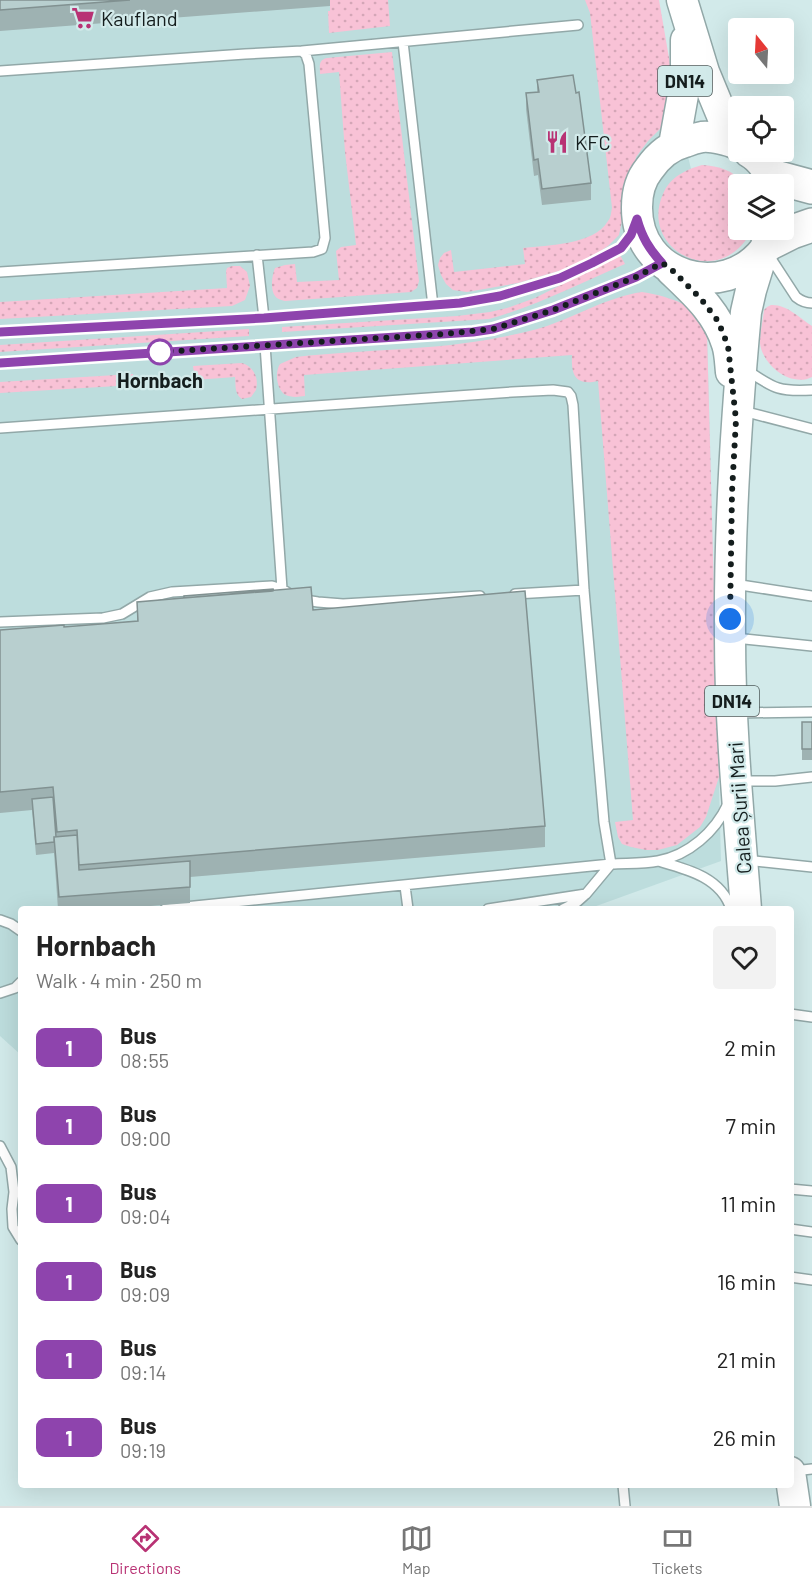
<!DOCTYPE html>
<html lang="en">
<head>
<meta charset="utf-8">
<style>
	:root { --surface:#fff; --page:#f2f2f2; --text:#222; --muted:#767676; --line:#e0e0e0; --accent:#b83274 }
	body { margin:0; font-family:Barlow,sans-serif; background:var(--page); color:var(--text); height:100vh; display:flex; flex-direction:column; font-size:22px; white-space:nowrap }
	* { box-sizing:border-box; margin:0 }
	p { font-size:20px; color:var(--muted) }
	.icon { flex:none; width:33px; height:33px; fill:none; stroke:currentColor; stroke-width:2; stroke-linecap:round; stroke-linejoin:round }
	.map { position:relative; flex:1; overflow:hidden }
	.drawer { position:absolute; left:18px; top:906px; width:776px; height:582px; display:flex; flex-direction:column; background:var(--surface); border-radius:6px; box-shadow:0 6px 24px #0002 }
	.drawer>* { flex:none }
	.badge { padding:0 12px; border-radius:9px; font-size:21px; line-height:39px }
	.needle { width:39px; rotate:342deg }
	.tools { position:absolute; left:728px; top:18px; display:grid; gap:12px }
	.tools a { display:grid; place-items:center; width:66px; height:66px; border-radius:6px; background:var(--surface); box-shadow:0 6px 24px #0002; font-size:30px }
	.you { position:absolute; width:30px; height:30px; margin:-15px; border:4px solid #fff; border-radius:50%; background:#1a73e8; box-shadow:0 0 0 9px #1a73e833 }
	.map>.badge { position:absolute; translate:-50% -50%; box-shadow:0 0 0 3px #fff }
	.round { display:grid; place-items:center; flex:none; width:63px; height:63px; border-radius:6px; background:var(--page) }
	.summary { display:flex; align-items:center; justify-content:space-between; height:102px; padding:0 18px }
	h1 { font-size:28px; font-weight:700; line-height:45px }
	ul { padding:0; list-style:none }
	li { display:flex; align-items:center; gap:18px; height:78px; padding:0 18px }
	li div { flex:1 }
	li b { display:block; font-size:22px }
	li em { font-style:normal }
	li .badge { min-width:66px; font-weight:700; text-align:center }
	.tabs { display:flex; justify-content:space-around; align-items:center; height:84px; border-top:2px solid var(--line); background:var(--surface); font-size:16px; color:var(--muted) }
	.tabs a { display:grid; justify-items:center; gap:3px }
	.tabs .on { color:var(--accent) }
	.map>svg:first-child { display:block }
</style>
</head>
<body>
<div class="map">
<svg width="812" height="1506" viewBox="0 0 812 1506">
	<defs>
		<pattern id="grass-dots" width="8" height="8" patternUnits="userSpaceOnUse" patternTransform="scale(1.5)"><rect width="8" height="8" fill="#f8c2d6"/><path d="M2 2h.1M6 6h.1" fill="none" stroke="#d4a6b7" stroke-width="1.8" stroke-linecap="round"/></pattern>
	</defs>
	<rect width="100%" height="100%" fill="#d2eaea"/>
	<path fill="#bddddd" d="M0,0H649L704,221L721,861L588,909H21V1055L0,1036Z"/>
	<path fill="url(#grass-dots)" d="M330,0H388L390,26L329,33L328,11H330Z
		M585,0H659L673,81L665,124L648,141L636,157L619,235L608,246L579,265L518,283L467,292L453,290L446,284L441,275L438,265L440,258L444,253L451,250L454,272L525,264L523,248C548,245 594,245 608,221C611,218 611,212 612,208L590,13Z
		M392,52L419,281L417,288L411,292L285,301C281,300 277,299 275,296C270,289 272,275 275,268L285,265L295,264L297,282L339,280L336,251L341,247L356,245L345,152L339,72L320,74C320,66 318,60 327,58Z
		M702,165C719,166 733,170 744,184H738V230H752C720,293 638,250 663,194C670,177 685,170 702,165Z
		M620,255L625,264C581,283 536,306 489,319L282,332V327L457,316L490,312L507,308L535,298Z
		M232,266H240L247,272L250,286L245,300L232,306L0,319V302L227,288L226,271L227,268Z
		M642,292C657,294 684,301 695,312C700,317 703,327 707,333L719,777L706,817L700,827L677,845L658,850H646L631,847L622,844L618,837L615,822L633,820L598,381C575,386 571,375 572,355L304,375L305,396C298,397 291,398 284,394C276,387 275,372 280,364L296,357C365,349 434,351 502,337C517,334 532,331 547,326C579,315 608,297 642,292Z
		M771,305C786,304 800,318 812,326V377C791,388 762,365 760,343C760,333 763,320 764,310L767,307Z
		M249,329V336L0,352V345Z
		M242,363C254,367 259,378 256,390L251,397L242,399C234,394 236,385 235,377L195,380L193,366Z
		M133,374L134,385L0,393V382Z"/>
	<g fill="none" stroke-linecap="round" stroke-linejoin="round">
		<g stroke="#92a8a8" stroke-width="12">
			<path id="lane" d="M403,42L433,306
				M302,51L578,25
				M0,71L245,54L302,51L306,55L309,64L325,238L322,249L313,252L0,272
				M768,254L796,297C801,301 805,303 812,303
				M257,255L264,318
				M0,332L264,318L460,303L500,296L560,278L592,263L621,248L631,235L633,230
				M265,345L282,589
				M0,363L473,332L493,329L553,310L636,277L660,264
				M745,369C774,388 777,392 812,390
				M743,411L812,429
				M0,428L512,392L553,390L568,392L571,396L573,405L584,590L604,822L611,864L586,894L577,902L563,909
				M734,584L812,596
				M515,594L584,590
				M0,622L103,618L122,614L150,597L172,592L272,586L282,589L298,599L318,602L343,604L480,596
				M735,638L812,646
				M735,713L812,712
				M740,781H775L812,777
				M746,860L812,867
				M658,861C686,869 721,877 731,909
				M405,886L408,909
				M165,909L611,864C627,863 643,864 658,861C689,855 715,832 728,804
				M488,909L586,894
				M0,920L11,924L21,931
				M0,993L15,988L21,982
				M790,1014L812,1017
				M0,1146L11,1167L14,1192L12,1209L13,1227L21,1240
				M790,1189L812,1191
				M790,1229L812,1232
				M790,1277L812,1280
				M793,1471L812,1469
				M623,1485L625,1506"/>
		</g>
		<g stroke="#92a8a8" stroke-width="33">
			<path id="primary" d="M682,0L704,72L733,142
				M674,145L686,78V40
				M738,145C731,140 711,136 702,137C696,138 690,140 685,142C669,146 658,156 649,169C640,180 637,194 637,207C636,277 724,303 765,249
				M749,152C760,158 770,172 773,184
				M671,270C695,293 717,312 727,344C730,353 730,363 731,372
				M746,909C739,818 730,727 730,636C729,527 736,420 746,312L751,290L762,254
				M790,1472L795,1506"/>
		</g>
		<g stroke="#92a8a8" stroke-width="36">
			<path id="highway" d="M771,176L812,187
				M768,244L792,232L812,225"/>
		</g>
		<use href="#lane" stroke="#fff" stroke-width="9"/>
		<use href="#primary" stroke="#fff" stroke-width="30"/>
		<use href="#highway" stroke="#fff" stroke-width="33"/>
	</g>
	<path fill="#9eb2b2" d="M0,0H330V6L0,31Z
		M537,80L576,93L591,183V200L542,205L538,175L534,176L526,109V93L537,92Z
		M273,591L313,610L545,826V847L190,877V903L111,909H58L54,853L36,855L32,810L0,813V630L64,627L137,621V602Z
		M802,722H812V760H802Z"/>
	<path fill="#b8cfcf" stroke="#819191" stroke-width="1.5" d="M0,0H130L0,10Z
		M573,75L576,93L579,92L591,183L542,189L538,159L534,160L526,93L539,92L537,80Z
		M311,587L313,610L525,591L545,826L79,865L77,830L57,832L53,787L0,792V630L64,625V627L138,621L137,602Z
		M273,589V591L184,598V596Z
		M802,722H812V749H802Z
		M53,797L56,837H54V842L36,844L32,799Z
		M77,835L79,870L190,861V887L59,897L54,837Z"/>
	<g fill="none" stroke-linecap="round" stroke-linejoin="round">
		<g stroke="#fff" stroke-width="14">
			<path id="line" d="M0,332L264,318L460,303L500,296L560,278L592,263L621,248L631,235L637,219C642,237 649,249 662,263L636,277L553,310L493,329L473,332L0,363"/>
		</g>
		<use href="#line" stroke="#8e44ad" stroke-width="9"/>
		<path stroke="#141d1d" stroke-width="6" stroke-dasharray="0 10.8" d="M160,352L444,334L493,329L553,310L636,277L662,263L671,269L701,299L718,321L728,346L736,420L732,492L730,619"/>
	</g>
	<defs>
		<g id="supermarket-bare" transform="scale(1.8)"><path d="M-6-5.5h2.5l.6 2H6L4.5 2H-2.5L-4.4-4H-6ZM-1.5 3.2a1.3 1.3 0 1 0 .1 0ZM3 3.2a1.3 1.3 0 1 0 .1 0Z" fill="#b83274" stroke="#d2eaea" stroke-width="2.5" paint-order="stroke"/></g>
		<g id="restaurant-bare" transform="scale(1.8)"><path d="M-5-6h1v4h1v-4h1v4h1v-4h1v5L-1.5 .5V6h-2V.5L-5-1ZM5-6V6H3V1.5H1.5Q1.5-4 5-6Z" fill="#b83274" stroke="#d2eaea" stroke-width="2.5" paint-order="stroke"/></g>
	</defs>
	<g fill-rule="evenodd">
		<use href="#supermarket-bare" x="83" y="18"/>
		<use href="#restaurant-bare" x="557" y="142"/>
	</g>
	<circle fill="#fff" stroke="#8e44ad" stroke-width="3" cx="160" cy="352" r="12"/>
	<g text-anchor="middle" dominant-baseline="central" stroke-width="4.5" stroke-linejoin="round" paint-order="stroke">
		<g fill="#d2eaea" stroke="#4d5a5a" stroke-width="1.5">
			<rect x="658" y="66" width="54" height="30" rx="4.5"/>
			<rect x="705" y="686" width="54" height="30" rx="4.5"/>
		</g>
		<g font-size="18" font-weight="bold" fill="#141d1d">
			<text x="685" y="81">DN14</text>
			<text x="732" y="701">DN14</text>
		</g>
		<g font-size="20" fill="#141d1d" stroke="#d2eaea" text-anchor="start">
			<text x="101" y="18">Kaufland</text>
			<text x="575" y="142">KFC</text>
		</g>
		<g font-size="20" font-weight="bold" fill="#141d1d" stroke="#d2eaea">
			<text x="160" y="380">Hornbach</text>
		</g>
		<g font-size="20" fill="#141d1d" stroke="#d2eaea">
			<text transform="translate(739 808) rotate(-94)">Calea Șurii Mari</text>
		</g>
	</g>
</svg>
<div class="tools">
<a><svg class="needle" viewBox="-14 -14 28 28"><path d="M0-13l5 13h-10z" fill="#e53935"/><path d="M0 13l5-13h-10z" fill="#767676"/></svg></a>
<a><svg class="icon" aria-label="locate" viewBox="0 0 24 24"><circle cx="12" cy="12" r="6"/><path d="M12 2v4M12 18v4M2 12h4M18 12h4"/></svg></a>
<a><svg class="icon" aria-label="layers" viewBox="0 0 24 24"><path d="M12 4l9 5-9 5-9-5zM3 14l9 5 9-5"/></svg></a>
</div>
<div class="you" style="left:730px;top:619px"></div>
<section class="drawer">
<div class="summary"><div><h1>Hornbach</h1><p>Walk · 4 min · 250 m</p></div><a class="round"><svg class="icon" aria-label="heart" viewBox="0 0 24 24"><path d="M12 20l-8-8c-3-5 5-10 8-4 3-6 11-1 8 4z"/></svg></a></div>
<ul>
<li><span class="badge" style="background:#8e44ad;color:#fff">1</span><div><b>Bus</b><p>08:55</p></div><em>2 min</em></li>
<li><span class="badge" style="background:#8e44ad;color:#fff">1</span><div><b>Bus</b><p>09:00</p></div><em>7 min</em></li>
<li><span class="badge" style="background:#8e44ad;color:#fff">1</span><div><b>Bus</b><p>09:04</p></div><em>11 min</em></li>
<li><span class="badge" style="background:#8e44ad;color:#fff">1</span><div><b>Bus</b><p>09:09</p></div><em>16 min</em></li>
<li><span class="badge" style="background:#8e44ad;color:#fff">1</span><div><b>Bus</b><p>09:14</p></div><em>21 min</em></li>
<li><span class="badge" style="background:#8e44ad;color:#fff">1</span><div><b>Bus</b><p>09:19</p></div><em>26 min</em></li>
</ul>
</section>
</div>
<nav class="tabs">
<a class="on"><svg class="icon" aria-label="directions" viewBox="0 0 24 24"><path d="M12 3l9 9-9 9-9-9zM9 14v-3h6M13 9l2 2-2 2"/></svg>Directions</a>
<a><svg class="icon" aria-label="map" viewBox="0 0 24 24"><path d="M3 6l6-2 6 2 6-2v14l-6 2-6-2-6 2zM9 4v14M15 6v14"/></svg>Map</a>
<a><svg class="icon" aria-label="tickets" viewBox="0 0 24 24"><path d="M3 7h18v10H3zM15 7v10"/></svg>Tickets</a>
</nav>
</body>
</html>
